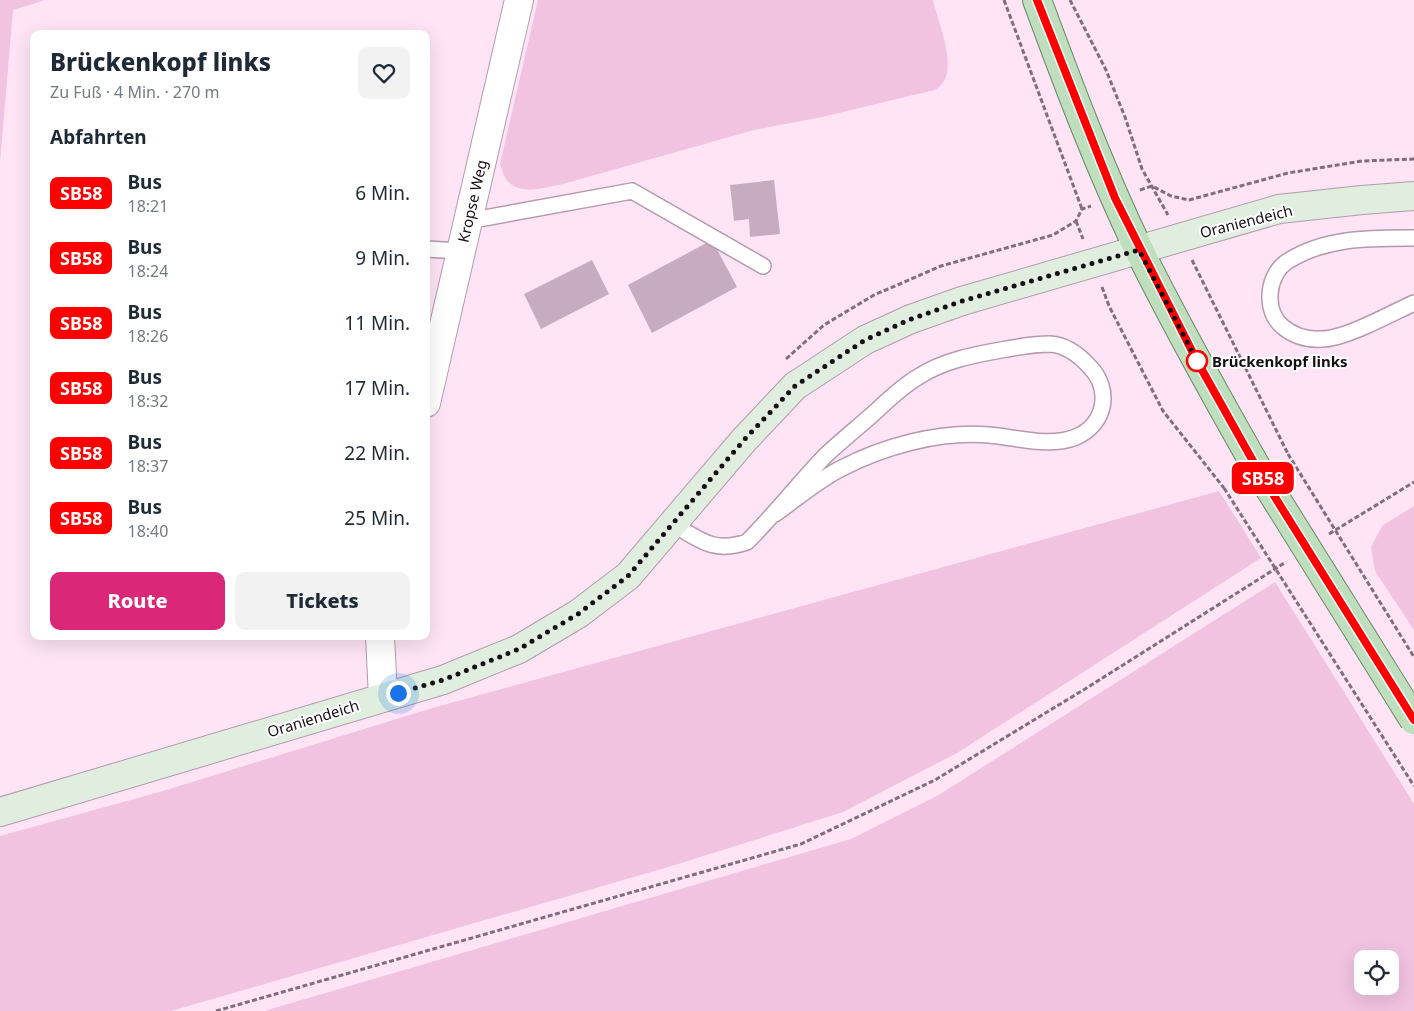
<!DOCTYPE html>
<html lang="de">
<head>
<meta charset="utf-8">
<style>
	:root { --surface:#fff; --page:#f2f2f3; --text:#1f2937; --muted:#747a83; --accent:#db2777 }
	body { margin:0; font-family:"Noto Sans",sans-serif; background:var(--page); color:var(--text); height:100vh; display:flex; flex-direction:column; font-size:19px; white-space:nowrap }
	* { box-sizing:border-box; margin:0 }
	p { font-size:16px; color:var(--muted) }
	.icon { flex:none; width:28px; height:28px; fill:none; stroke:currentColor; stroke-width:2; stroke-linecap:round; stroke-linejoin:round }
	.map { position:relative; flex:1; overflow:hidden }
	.details { position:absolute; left:30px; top:30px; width:400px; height:610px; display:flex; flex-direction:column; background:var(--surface); border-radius:10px; box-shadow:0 5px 20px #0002 }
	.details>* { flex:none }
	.badge { padding:0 10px; border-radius:8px; font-size:18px; line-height:32px }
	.fabs { position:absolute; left:1354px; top:950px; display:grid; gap:10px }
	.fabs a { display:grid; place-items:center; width:45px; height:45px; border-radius:10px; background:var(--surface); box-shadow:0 5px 20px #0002; font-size:25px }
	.you { position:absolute; width:25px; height:25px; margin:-12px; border:4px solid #fff; border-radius:50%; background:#1a73e8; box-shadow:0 0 0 8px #1a73e833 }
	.map>.badge { position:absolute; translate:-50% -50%; box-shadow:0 0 0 2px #fff }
	h2 { padding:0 20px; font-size:19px; line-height:45px }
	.round { display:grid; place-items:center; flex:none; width:52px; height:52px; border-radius:10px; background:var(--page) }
	.summary { display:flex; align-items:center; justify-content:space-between; height:85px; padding:0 20px }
	h1 { font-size:24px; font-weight:800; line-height:38px }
	.action { display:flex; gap:10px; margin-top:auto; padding:10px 20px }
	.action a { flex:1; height:58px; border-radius:10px; background:var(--accent); color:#fff; font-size:20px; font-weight:800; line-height:58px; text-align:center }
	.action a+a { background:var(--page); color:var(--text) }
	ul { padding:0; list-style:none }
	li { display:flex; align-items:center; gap:15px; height:65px; padding:0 20px }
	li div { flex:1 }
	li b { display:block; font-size:19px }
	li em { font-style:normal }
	li .badge { min-width:55px; font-weight:700; text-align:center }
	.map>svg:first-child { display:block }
</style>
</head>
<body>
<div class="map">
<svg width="1414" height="1011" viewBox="0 0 1414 1011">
	<rect width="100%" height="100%" fill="#fee4f5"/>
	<path fill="#f1c3e1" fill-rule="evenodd" d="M0,0H45L13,10L0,162Z
		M538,0H933C938,23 959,68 940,86C937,90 931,91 926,92L822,117L754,130L563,184C546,187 518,197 506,179C503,175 502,168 500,164Z
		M1219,491L1261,558L957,753L843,812L675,865L171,1011H0V836L163,791L429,709Z
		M1414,506V630L1375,571L1371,547L1382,526Z
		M1275,582L1414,804V1011H264L851,839L937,796ZM1362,959H1390V986H1362Z"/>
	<path fill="#c9abbf" d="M774,180L780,234L750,237L749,219L734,221L730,185Z
		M712,240L737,287L652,333L628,285Z
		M592,260L609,294L541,329L524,294Z"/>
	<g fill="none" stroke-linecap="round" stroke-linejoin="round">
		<g stroke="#b699ac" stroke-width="18">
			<path id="lane" d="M468,221L632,191L763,266
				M1414,238C1371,238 1326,237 1288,261C1267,274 1263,311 1283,327C1294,336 1308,340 1322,339C1345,339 1392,313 1414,303
				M426,249L461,251
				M673,524C701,541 714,553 747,542C775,514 799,483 826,455C841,441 857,428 873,414C887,401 901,387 918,377C942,361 973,355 1001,350C1017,347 1034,344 1050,344C1066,345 1079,355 1089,366C1112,389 1106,424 1076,437C1049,448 1016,437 989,435C939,431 884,446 840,469C817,481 796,499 775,514"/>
		</g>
		<g stroke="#b699ac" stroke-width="30">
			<path id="street" d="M426,403L519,0
				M380,636L383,697"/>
		</g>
		<g stroke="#b699ac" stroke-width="30">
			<path id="secondary" d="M0,812L443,680L519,649L578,614L628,576L744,440L795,386L865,340L911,319L962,301L1279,209L1362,200L1414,196"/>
		</g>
		<g stroke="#698765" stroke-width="30">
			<path id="primary" d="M1037,0C1068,84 1100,169 1139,250C1176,325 1217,398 1258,470"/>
		</g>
		<path stroke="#806f7a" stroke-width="3" stroke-dasharray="5 2.5" stroke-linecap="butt" d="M1004,0L1082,209
			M1070,0L1106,70L1125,117L1142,169L1168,215
			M1140,190L1152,186L1171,196L1189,200L1288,173L1362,161L1414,159
			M1076,221L1083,239
			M1192,260L1288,454
			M1102,287L1109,306L1163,411L1224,488
			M786,359L824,325L874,295L941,266L1053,235L1076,221L1082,209L1091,206
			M1329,534L1414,482
			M216,1011L801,844L935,780L1085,689L1286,562"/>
		<use href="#lane" stroke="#fff" stroke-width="15"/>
		<use href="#street" stroke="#fff" stroke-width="28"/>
		<use href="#secondary" stroke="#dfeede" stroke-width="28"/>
		<use href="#primary" stroke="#bfdebd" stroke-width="28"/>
		<g stroke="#698765" stroke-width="30" stroke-linecap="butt">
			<path id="primary-bridge" d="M1258,470L1414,720"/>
		</g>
		<path stroke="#806f7a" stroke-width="3" stroke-dasharray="5 2.5" stroke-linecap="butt" d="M1288,454L1414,657
			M1224,488L1414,786"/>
		<use href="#primary-bridge" stroke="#bfdebd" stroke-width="28"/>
	</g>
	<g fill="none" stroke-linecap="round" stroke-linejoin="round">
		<g stroke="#fff" stroke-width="11">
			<path id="line" d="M1037,0L1115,198L1197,361L1258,470L1414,720"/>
		</g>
		<use href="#line" stroke="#f00" stroke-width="8"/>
		<path stroke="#170d14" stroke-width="5" stroke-dasharray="0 9" d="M398,693L443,680L519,649L578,614L628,576L744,440L795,386L865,340L911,319L962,301L1139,250L1197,361"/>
	</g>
	<circle fill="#fff" stroke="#f00" stroke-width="2.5" cx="1197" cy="361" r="10"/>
	<g text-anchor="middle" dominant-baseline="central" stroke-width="4" stroke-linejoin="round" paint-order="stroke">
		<g font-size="15" fill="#170d14" stroke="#fff">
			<text transform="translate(472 201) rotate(-77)">Kropse Weg</text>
			<text transform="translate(1246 221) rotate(-14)">Oraniendeich</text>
			<text transform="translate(313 718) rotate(-17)">Oraniendeich</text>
		</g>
		<g font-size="15" font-weight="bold" fill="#170d14" stroke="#fff" text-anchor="start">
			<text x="1212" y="361">Brückenkopf links</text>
		</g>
	</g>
</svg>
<div class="fabs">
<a><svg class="icon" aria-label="locate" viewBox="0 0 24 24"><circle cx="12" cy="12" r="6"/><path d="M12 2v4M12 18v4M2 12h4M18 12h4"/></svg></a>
</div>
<div class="you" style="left:398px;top:693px"></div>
<b class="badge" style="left:1263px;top:478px;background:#f00;color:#fff">SB58</b>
<section class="details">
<div class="summary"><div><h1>Brückenkopf links</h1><p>Zu Fuß · 4 Min. · 270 m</p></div><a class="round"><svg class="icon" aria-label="heart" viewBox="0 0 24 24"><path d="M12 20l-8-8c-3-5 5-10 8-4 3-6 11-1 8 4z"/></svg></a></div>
<h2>Abfahrten</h2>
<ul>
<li><span class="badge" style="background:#f00;color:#fff">SB58</span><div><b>Bus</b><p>18:21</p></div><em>6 Min.</em></li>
<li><span class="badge" style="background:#f00;color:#fff">SB58</span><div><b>Bus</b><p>18:24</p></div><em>9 Min.</em></li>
<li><span class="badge" style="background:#f00;color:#fff">SB58</span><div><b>Bus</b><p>18:26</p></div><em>11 Min.</em></li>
<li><span class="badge" style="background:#f00;color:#fff">SB58</span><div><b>Bus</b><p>18:32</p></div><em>17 Min.</em></li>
<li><span class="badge" style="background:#f00;color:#fff">SB58</span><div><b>Bus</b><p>18:37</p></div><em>22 Min.</em></li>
<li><span class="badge" style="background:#f00;color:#fff">SB58</span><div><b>Bus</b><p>18:40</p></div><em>25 Min.</em></li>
</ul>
<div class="action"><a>Route</a><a>Tickets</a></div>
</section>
</div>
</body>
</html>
